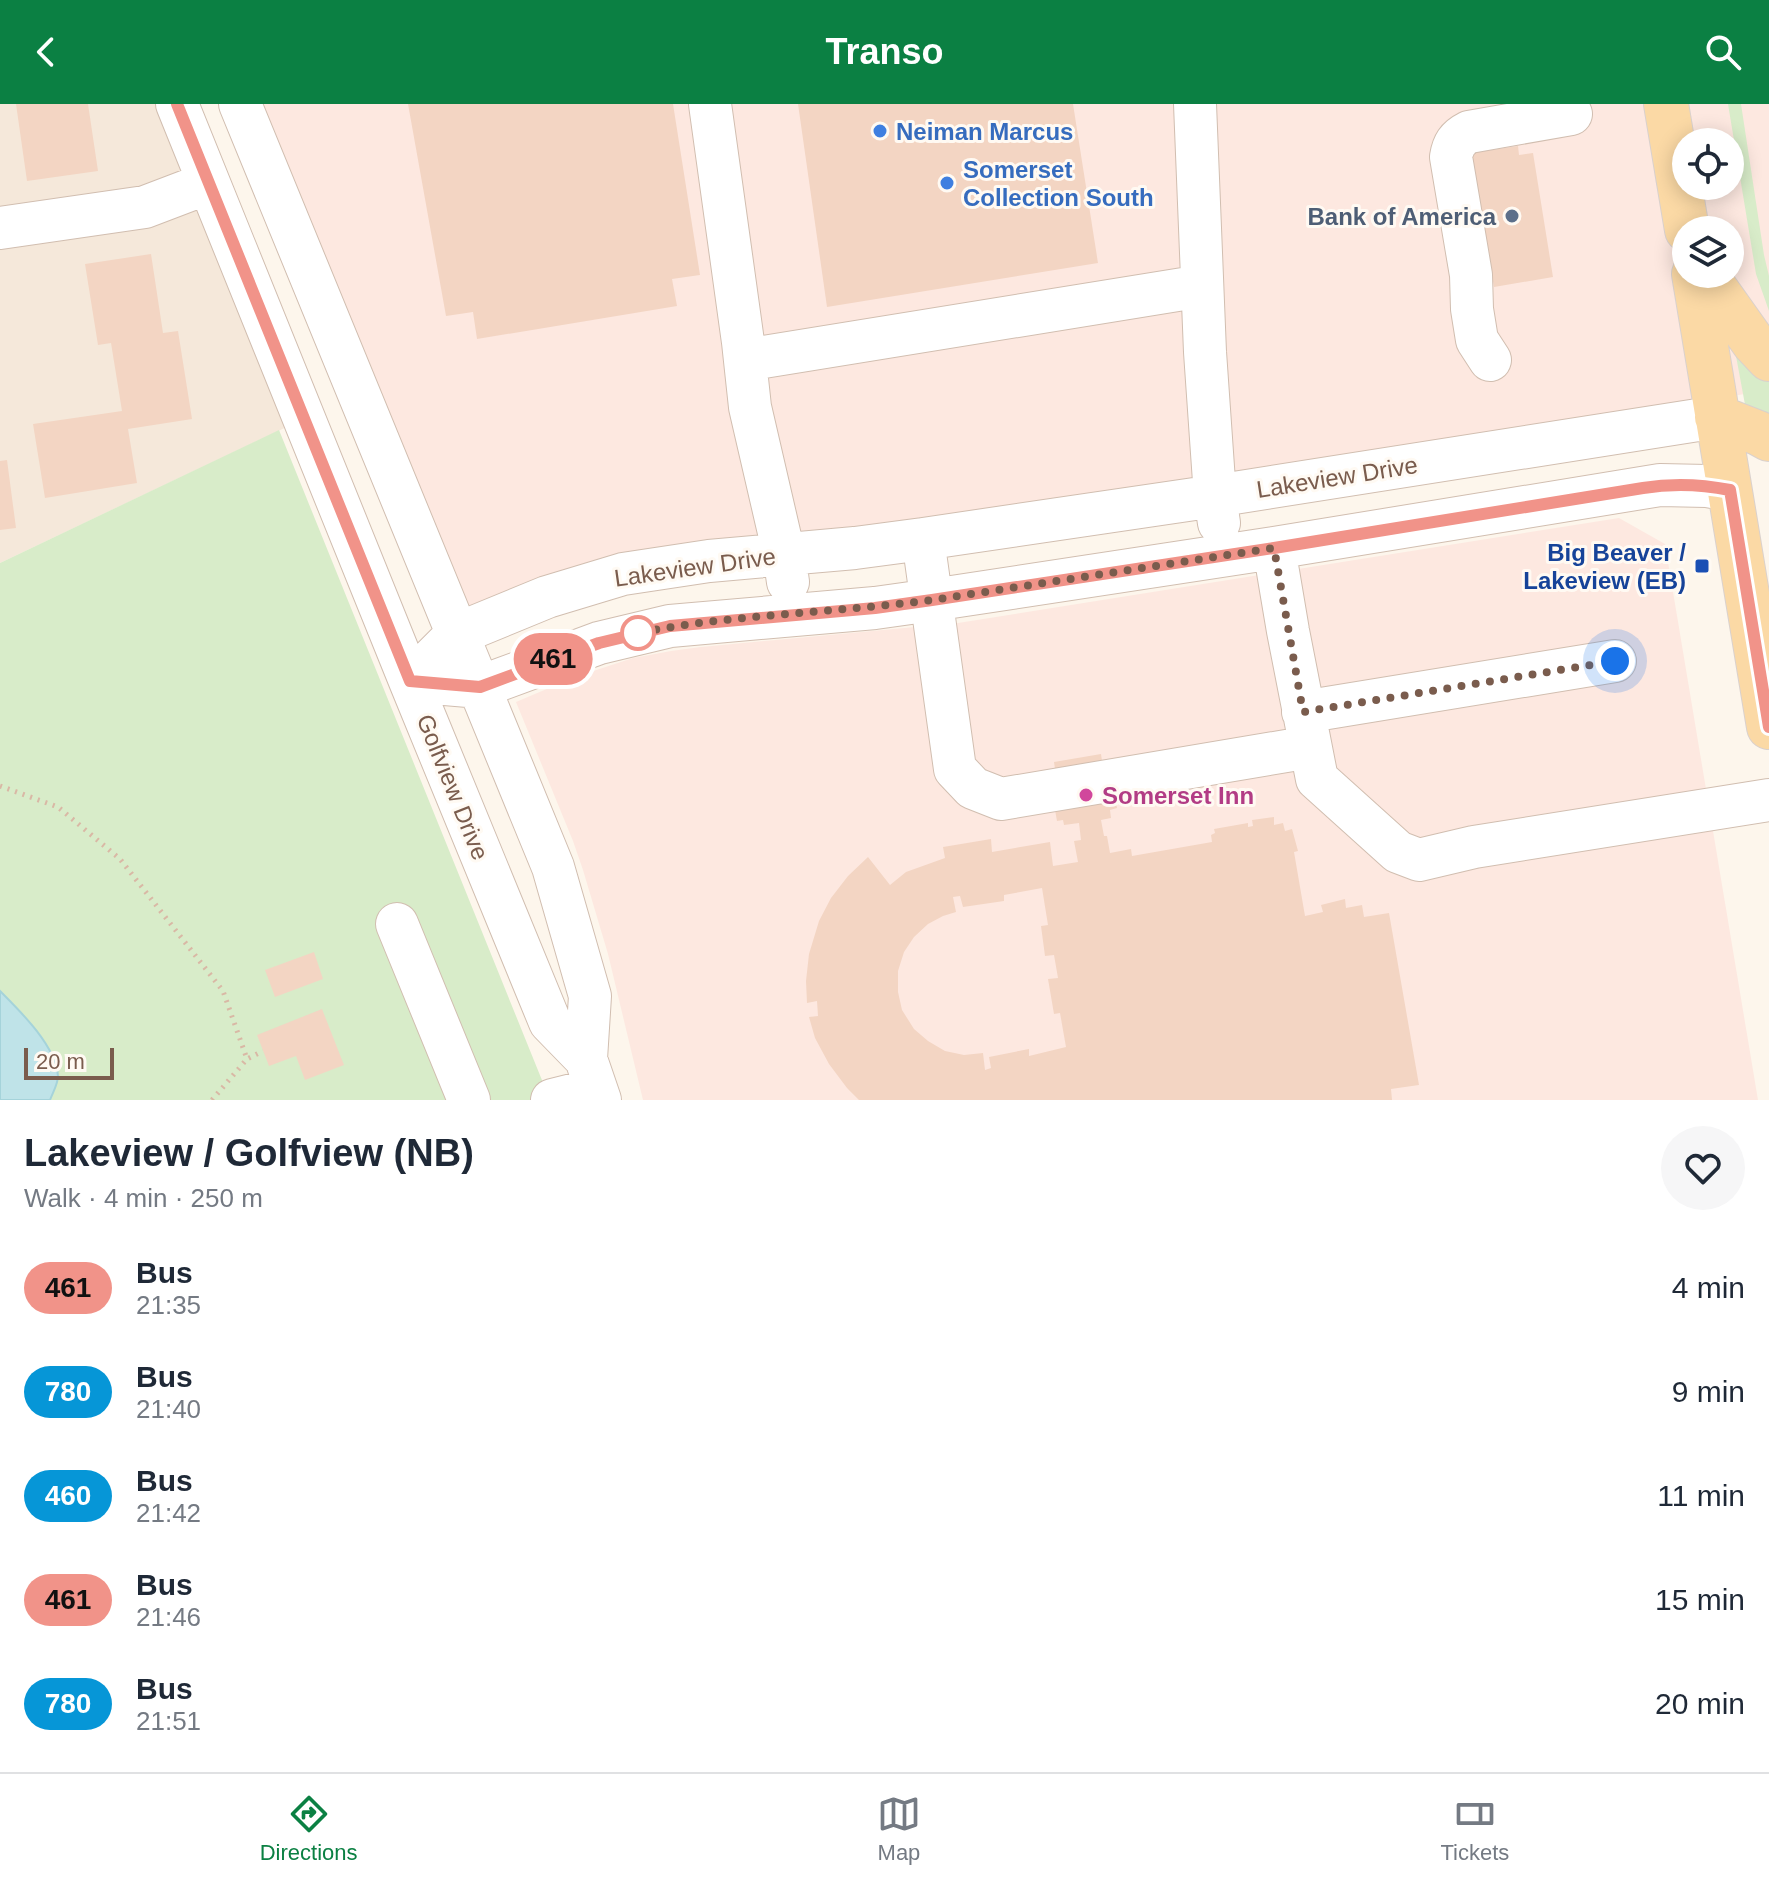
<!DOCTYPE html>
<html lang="en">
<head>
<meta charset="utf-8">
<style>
	:root { --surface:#fff; --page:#f6f6f7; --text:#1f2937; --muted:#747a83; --line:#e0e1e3; --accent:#0b8043 }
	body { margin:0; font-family:Arial,sans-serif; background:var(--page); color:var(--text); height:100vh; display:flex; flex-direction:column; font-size:30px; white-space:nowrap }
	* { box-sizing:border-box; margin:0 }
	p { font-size:26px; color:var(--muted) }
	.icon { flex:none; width:44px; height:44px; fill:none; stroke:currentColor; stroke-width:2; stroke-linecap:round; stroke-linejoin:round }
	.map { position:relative; height:996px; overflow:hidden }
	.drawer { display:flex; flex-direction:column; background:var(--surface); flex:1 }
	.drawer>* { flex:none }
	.badge { padding:0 16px; border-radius:26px; font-size:28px; line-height:52px }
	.buttons { position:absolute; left:1672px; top:24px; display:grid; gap:16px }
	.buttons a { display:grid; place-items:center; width:72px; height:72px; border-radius:50%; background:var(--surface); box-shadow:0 4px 20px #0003; font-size:40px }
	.scale { position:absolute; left:24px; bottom:20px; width:90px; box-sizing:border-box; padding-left:8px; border:4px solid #7a5c4d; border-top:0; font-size:22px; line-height:28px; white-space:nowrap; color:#7a5c4d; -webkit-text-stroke:6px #fffaf3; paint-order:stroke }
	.you { position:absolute; width:40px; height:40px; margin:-20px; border:6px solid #fff; border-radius:50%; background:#1a73e8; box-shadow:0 0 0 12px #1a73e833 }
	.map>.badge { position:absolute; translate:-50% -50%; box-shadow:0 0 0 4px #fff }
	.round { display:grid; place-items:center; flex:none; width:84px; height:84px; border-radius:42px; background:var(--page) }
	.headline { display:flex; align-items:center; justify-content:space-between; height:136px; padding:0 24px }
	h1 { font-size:38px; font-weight:600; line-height:60px }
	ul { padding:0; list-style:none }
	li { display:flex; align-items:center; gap:24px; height:104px; padding:0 24px }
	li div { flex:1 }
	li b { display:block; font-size:30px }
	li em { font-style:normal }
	li .badge { min-width:88px; font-weight:700; text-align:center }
	header { display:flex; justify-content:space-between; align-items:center; height:104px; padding:0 24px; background:var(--accent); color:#fff; font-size:36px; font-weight:600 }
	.dock { display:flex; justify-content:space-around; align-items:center; height:112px; border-top:2px solid var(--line); background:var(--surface); font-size:22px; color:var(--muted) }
	.dock a { display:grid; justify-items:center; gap:4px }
	.dock .selected { color:var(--accent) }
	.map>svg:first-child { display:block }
</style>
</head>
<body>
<header><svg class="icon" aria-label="back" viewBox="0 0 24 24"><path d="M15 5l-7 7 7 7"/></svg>Transo<svg class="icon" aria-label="search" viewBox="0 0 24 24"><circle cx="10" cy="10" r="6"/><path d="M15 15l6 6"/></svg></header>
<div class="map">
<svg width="1769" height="996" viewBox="0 0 1769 996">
	<rect width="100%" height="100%" fill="#fdf6ec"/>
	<path fill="#f5e8da" d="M0,0H166L295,319L0,459Z"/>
	<path fill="#fde8e0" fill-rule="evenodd" d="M255,0H1769V286L916,426L484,505L463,504ZM1686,38H1730V82H1686ZM1686,126H1730V170H1686Z
		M1619,414L1665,440L1758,996H643L608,850L583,766L573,737L516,598L575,573L633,554L671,547L701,543L958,519Z"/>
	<path fill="#d8ecc9" d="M1728,0H1741L1764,151L1769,172V207L1756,170Z
		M1737,242L1769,276V317L1746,306L1736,252Z
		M279,326L550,996H0V459Z"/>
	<path fill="#bfe3e8" stroke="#a5d3da" stroke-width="2" d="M0,887C20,907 56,942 58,972C58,980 53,988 50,996H0Z"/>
	<path fill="#f3d5c3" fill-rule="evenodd" d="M16,0H88L98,67L27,77Z
		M408,0H673L700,171L672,175L677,202L477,235L473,208L446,212Z
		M798,0H1073L1098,159L827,203Z
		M1518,42L1519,51L1533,49L1553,173L1494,183L1471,49Z
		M151,150L163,229L178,227L192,315L128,325L137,379L45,394L33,320L122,307L111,239L98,241L85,160Z
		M7,356L16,424L0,426V357Z
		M1101,650L1102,657L1109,656L1117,704L1110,706L1111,714L1101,716L1104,732H1107L1110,749L1131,745L1132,752L1212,738L1211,731L1215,729L1214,725L1248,719V723L1253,722L1252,716L1274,713V721L1283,719L1285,727L1292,725L1298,747L1294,748L1305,812L1323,808L1321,801L1345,795L1346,804L1362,801L1364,813L1389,809L1419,981L1391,985L1392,996H859L847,984L829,960L815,934L809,913L818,912L817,897L807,899L806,877L809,850L819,817L831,794L848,772L868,753L890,781L906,768L945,754L943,743L991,735L992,748L1050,738L1053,762L1078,758L1074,737L1081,736L1079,719L1064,721L1063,716L1057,717L1048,667L1055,665L1054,658ZM1042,784L1048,821L1041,822L1045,852L1054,851L1058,874L1048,875L1054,910L1060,909L1066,943L1029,952V945L989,953L991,964L985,966L983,949L964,951L945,947L928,937L914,925L902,906L898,888V867L904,848L914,833L928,820L943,812L956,808L953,793L960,792L963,803L1004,797V791Z
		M314,848L323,875L275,893L265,866Z
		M322,905L344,961L305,976L296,952L269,962L257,931Z"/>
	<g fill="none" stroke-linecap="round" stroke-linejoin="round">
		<g stroke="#d1beb0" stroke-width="44">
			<path id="minor" d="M177,0L410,577L550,918L586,955
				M240,0L553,763L590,892L586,955L600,996
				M710,0L743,238L750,303L784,450L788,478
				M1195,0L1205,248L1215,392L1219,419
				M0,124L145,103L208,79
				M745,256L1202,182
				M1490,256L1477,236L1472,205L1471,171L1451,53C1453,41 1457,34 1469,28L1571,10
				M923,435L955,665L973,684L1001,695L1310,643
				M1274,444L1288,527L1317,675L1398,748L1419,756L1474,743L1769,696
				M410,577L457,530L547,493L623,470L709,457L855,444L923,435L1215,392L1717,313
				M410,577L480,583L599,539L670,522L875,504L932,496L1274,444L1660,381L1707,382L1730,386
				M1303,608L1615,557
				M397,820L469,996
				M552,996L596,985"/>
		</g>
		<g stroke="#dad1cd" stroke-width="46">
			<path id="major" d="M1666,0L1687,126
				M1694,170L1769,623
				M1705,170L1754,239L1769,255
				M1717,313L1758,329L1769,335"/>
		</g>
		<path stroke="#d9b8a5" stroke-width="5" stroke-dasharray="2 6" stroke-linecap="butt" d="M0,682L58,703L120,755L223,887L247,955L263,947
			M212,996L247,955"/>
		<use href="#minor" stroke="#fff" stroke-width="42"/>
		<use href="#major" stroke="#fbd9a5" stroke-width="44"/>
	</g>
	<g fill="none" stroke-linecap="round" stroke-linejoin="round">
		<g stroke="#fff" stroke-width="18">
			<path id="line" d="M177,0L410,577L480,583L599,539L670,522L875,504L932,496L1274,444L1643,384C1673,379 1700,380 1730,386L1769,623"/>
		</g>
		<use href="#line" stroke="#f19389" stroke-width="12"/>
		<path stroke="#7a5c4d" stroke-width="8" stroke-dasharray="0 14.4" d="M638,529L633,530C731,510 833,509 932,496L1274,444L1303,608L1615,557"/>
	</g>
	<g fill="#3f7fe0" stroke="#fffaf3" stroke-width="3">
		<circle cx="880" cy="27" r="8"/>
		<circle cx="947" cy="79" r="8"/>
	</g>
	<circle fill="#5c6f8a" stroke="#fffaf3" stroke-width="3" cx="1512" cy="112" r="8"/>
	<rect fill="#1a4fb4" stroke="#fffaf3" stroke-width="3" x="1694" y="454" width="16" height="16" rx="4"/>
	<circle fill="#fff" stroke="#f19389" stroke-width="4" cx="638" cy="529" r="16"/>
	<circle fill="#d1479c" stroke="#fffaf3" stroke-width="3" cx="1086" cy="691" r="8"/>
	<g text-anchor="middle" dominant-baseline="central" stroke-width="6" stroke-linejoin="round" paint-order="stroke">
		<g font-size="24" font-weight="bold" fill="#366cbe" stroke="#fffaf3" text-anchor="start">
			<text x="896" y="27">Neiman Marcus</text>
			<text x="963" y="65">Somerset<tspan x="963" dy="28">Collection South</tspan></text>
		</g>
		<g font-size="24" font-weight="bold" fill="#4e5e75" stroke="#fffaf3" text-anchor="end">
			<text x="1496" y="112">Bank of America</text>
		</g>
		<g font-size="24" fill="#7a5c4d" stroke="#fffaf3">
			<text transform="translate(1337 373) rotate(-9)">Lakeview Drive</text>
			<text transform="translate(695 463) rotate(-8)">Lakeview Drive</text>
			<text transform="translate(453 683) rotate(68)">Golfview Drive</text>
		</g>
		<g font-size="24" font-weight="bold" fill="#164399" stroke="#fffaf3" text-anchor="end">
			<text x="1686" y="448">Big Beaver /<tspan x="1686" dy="28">Lakeview (EB)</tspan></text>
		</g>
		<g font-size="24" font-weight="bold" fill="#b23c85" stroke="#fffaf3" text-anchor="start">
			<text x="1102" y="691">Somerset Inn</text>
		</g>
	</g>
</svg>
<div class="buttons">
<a><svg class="icon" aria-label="locate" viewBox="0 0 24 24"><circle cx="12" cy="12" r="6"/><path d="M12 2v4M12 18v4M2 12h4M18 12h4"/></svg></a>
<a><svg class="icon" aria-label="layers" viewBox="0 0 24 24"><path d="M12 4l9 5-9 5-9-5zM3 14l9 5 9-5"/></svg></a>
</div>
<div class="scale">20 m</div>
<div class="you" style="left:1615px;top:557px"></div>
<b class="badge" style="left:553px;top:555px;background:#f19389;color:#111">461</b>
</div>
<section class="drawer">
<div class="headline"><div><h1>Lakeview / Golfview (NB)</h1><p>Walk · 4 min · 250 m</p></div><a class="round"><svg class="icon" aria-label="heart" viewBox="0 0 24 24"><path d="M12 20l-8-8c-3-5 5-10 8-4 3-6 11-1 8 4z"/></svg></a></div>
<ul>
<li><span class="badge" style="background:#f19389;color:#111">461</span><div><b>Bus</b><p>21:35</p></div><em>4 min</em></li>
<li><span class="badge" style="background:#0696d7;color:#fff">780</span><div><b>Bus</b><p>21:40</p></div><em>9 min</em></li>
<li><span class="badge" style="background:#0696d7;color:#fff">460</span><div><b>Bus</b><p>21:42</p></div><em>11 min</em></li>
<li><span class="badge" style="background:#f19389;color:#111">461</span><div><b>Bus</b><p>21:46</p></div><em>15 min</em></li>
<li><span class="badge" style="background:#0696d7;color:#fff">780</span><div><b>Bus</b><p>21:51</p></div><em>20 min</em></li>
</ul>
</section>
<nav class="dock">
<a class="selected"><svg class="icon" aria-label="directions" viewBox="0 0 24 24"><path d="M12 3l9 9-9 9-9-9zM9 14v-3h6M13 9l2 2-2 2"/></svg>Directions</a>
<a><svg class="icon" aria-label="map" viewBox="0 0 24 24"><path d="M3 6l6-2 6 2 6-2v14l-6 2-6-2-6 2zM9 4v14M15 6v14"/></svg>Map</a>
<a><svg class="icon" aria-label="tickets" viewBox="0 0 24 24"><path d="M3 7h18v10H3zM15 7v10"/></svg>Tickets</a>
</nav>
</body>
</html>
